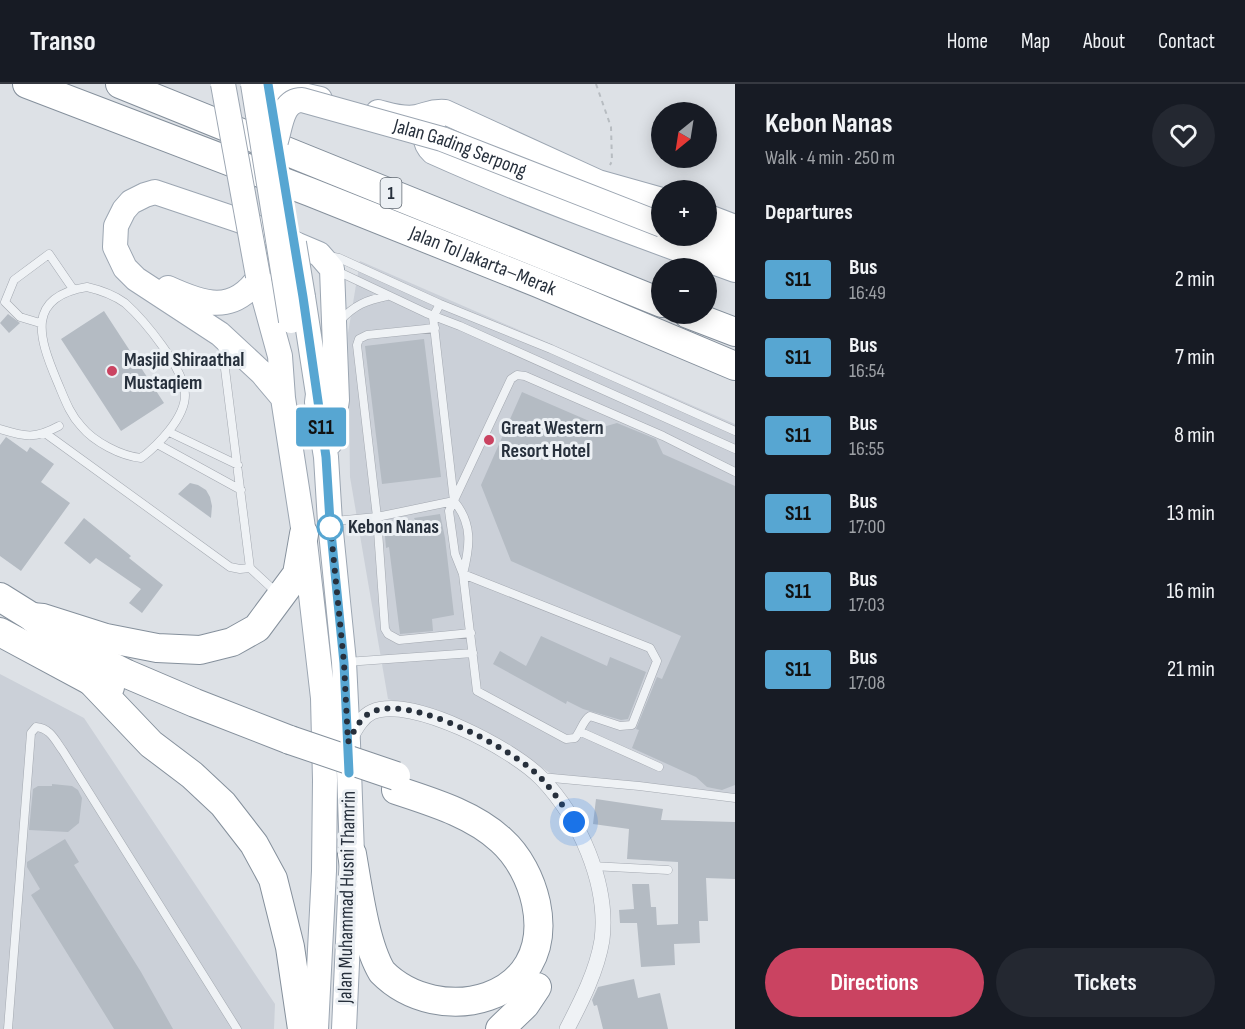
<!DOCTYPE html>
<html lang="en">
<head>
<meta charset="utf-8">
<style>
	:root { --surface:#171b24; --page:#242831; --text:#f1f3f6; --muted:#9ea1a6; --line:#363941; --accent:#ca4361 }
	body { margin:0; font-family:"Sofia Sans Condensed",sans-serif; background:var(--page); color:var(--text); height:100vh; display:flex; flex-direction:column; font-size:22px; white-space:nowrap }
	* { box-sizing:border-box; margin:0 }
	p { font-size:20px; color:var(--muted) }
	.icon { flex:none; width:33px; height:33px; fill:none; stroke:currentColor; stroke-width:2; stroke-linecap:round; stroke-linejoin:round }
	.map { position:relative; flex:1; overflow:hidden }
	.sheet { display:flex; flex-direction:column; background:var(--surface); width:510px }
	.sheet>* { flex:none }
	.badge { padding:0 12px; border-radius:4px; font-size:21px; line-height:39px }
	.needle { width:39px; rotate:210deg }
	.fabs { position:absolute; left:651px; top:18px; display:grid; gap:12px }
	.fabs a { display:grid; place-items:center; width:66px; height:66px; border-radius:50%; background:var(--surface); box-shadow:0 3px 15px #0003; font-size:30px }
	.you { position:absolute; width:30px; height:30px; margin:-15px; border:4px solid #fff; border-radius:50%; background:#1a73e8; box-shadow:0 0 0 9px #1a73e833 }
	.map>.badge { position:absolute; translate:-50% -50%; box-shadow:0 0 0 3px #fff }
	h2 { padding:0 30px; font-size:22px; line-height:54px }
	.round { display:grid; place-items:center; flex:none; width:63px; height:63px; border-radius:32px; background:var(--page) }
	.overview { display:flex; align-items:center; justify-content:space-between; height:102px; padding:0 30px }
	h1 { font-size:28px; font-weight:700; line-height:45px }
	.action { display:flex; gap:12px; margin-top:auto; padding:12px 30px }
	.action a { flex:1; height:69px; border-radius:36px; background:var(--accent); color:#fff; font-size:24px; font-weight:700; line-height:69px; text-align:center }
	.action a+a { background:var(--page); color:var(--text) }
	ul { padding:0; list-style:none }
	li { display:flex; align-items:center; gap:18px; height:78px; padding:0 30px }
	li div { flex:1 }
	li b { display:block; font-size:22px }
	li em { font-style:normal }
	li .badge { min-width:66px; font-weight:700; text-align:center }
	header { display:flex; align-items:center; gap:36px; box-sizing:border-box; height:84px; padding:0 30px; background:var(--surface); border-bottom:2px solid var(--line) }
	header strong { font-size:28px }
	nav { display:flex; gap:33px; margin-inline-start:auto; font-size:21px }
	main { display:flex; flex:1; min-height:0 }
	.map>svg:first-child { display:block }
</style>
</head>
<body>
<header>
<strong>Transo</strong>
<nav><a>Home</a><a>Map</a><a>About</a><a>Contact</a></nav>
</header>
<main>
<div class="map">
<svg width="735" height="945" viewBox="0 0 735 945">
	<rect width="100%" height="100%" fill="#dde1e6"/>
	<path fill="#cbd0d8" d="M360,177L735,340V716L553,691L486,647L388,615L350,393L348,249Z
		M0,590L84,634L275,920L274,945H0Z"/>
	<path fill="#b4bbc3" d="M104,227L164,319L121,347L61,255Z
		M8,230L20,239L9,249L0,239Z
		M424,255L441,393L382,400L365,262Z
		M522,308L603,343L617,339L656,355L663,370L735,402V701L722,706L707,703L696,693L632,664L639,646L636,645L657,593L662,595L681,552L511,477L481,401Z
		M6,353L27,368L30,363L54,380L41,398L70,419L21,487L0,472V361Z
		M190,399L198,401L206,406L210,413L212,422L211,434L178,410Z
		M440,430L445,454L454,531L432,535L433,547L400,550L389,463L386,464L384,440L415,436L414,434Z
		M84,434L131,472L129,474L163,501L142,529L129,519L141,505L96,474L90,480L64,459Z
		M541,552L607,582L610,573L646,588L628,635L621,636L583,625L567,617L566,620L493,580L500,567L526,582Z
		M52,700L72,702L78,706L82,714L79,739L68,748L29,746L33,705L38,702H52Z
		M596,715L663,725L661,736L735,738V795L706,794L708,837H699L700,859L674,860L675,881L641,883L637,839H620L619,826L634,825L632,800H649L651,823H656L657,841L678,840V778L627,775L629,745L593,740Z
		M65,755L79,778L74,781L141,888L173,945H114L31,811L40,805L27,783V778Z
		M634,895L638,914L660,909L668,945H603L597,921L594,922L592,916L598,903Z"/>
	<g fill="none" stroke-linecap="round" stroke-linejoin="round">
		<g stroke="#a3a8b0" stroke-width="9">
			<path id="service" d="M329,172L339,174L440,220L551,265L735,347
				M337,187L426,229L460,242L735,365
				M87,203C100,206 114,211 125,219C144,236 185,285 185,311C185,334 158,361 141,374C121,372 94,358 81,342C69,329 64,313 57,297C39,254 25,213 87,203Z
				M440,220L433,233L454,417C473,440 470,462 463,490
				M340,237C354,221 367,216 387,212
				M40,239L20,233L5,218L14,196L49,170L73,205
				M435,244L367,251L359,255L357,261L377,433L385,545L388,550L399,556L471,549
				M222,261L250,484L276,508
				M0,345C26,353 35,355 59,342
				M169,348L238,381
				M45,349L230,483L240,485L250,484
				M159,361L241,406
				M334,437L377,433L454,417
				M463,490L650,564L657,577L632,641L620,642L590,632C583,636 581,647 575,654L566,655L477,607L463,490L455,470L449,427L511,295L517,291L525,292L663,352L735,388
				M346,578L473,569
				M581,648L659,683
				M541,693L639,702L735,714
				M592,782L668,786
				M8,945L31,649L36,643C50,644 55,656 63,667L237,945"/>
		</g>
		<g stroke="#a3a8b0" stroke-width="16">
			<path id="minor" d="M349,656C355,646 361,633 372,628C411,611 513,665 541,694C579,733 609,800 602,856C597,887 581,918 567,945"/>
		</g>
		<g stroke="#9ca6b2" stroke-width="26">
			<path id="primary" d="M256,0L320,15
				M378,28C390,31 404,36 417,33C429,30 432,27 445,28L598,98L662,116
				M435,35C424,44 422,58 433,68C531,112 633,149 735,186
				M706,132L735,143
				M690,152L735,167
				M258,192L280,272L283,314L304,450L323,614L325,696L324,787L316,945
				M168,204C203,220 233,231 259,193
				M303,213L318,310L317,318L326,373L330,438L344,578L348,659L352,770L344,945
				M283,314L262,289L220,250L136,195L125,184L115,163L116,142L124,126L131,118L145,111L155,108L241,137L319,170L332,185L337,316L330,359"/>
		</g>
		<g stroke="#85909c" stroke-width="30">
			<g id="motorway">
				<path id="s1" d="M27,0L310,108L538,199L735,282"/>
				<path d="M120,0L662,219"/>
				<path d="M688,230L735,248"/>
				<path d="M0,513L32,533L57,555L127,590L195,619L290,656"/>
				<path d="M32,533L43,534L106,554L157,564L200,566L232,558L257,544L297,490L304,450"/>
				<path d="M0,548L91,597L110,603"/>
				<path d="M91,597L151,660L192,691L223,720L254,760L273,795L290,863L302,945"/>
				<path d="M352,770C358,804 365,860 382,888C438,945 557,919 536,819C531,796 519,772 501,756C473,730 432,718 396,706"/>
				<path d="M500,945L525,921L537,903"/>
			</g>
		</g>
		<path stroke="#b7bcc1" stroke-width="2" stroke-dasharray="4.5 4.5" stroke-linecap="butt" d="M596,0L611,43L612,77L610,81"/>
		<use href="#service" stroke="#eff2f5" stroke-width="8"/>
		<use href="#minor" stroke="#eff2f5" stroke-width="15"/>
		<use href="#primary" stroke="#fff" stroke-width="24"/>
		<use href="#motorway" stroke="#fff" stroke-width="28"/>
		<g stroke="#9ca6b2" stroke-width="26" stroke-linecap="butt">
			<g id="primary-bridge">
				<path d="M223,0L258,192"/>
				<path d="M253,0L291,237"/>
				<path id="s2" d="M276,57C281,41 282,16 302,16L442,55L662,141"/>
				<path d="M294,159L303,213"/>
			</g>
		</g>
		<g stroke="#85909c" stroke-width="30" stroke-linecap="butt">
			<path id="motorway-bridge" d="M290,656L396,692"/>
		</g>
		<use href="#primary-bridge" stroke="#fff" stroke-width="24"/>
		<use href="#motorway-bridge" stroke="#fff" stroke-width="28"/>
	</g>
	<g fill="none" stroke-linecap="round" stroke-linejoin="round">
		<g stroke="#fff" stroke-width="14">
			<path id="line" d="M268,0L303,213L326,373L330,438L344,579L349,689"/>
		</g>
		<use href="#line" stroke="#57a6d2" stroke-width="9"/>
		<path stroke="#27303c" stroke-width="6" stroke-dasharray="0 10.8" d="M330,443V438L344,579L348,658C354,648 359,635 370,629C408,608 513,665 541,694C553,707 564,723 574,738"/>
	</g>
	<g fill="#ca4361" stroke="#ecf0f4" stroke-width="2">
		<circle cx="112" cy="287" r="6"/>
		<circle cx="489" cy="356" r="6"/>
	</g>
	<circle fill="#fff" stroke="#57a6d2" stroke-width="3" cx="330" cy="443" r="12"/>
	<g text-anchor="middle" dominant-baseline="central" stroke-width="6" stroke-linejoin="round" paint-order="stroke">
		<rect fill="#ecf0f4" stroke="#626a73" stroke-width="1.5" x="380.5" y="94" width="21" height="30" rx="4.5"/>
		<g font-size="18" font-weight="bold" fill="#27303c">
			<text x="391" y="109">1</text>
		</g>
		<g font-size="20" fill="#27303c" stroke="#ecf0f4">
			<text stroke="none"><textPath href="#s2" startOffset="218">Jalan Gading Serpong</textPath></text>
			<text stroke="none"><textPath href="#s1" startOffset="489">Jalan Tol Jakarta–Merak</textPath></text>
			<text transform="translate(347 813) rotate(-89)">Jalan Muhammad Husni Thamrin</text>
		</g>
		<g font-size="20" font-weight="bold" fill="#27303c" stroke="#ecf0f4" text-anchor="start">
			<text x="124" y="276">Masjid Shiraathal<tspan x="124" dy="23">Mustaqiem</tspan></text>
			<text x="501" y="344">Great Western<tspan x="501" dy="23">Resort Hotel</tspan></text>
		</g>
		<g font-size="20" font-weight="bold" fill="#27303c" stroke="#ecf0f4" text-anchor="start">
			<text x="348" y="443">Kebon Nanas</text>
		</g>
	</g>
</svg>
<div class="fabs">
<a><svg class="needle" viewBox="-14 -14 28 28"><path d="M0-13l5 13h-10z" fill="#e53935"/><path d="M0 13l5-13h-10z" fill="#9ea1a6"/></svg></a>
<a>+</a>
<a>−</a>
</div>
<div class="you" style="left:574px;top:738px"></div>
<b class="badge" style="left:321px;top:343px;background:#57a6d2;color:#111">S11</b>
</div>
<section class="sheet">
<div class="overview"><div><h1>Kebon Nanas</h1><p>Walk · 4 min · 250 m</p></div><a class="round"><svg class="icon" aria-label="heart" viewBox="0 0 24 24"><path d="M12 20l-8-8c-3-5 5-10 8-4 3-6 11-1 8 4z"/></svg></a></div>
<h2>Departures</h2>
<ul>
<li><span class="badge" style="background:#57a6d2;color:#111">S11</span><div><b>Bus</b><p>16:49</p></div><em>2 min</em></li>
<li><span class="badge" style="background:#57a6d2;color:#111">S11</span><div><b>Bus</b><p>16:54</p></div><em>7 min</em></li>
<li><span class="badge" style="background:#57a6d2;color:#111">S11</span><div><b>Bus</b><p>16:55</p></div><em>8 min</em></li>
<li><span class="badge" style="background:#57a6d2;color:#111">S11</span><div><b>Bus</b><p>17:00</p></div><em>13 min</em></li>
<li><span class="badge" style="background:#57a6d2;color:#111">S11</span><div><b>Bus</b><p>17:03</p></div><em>16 min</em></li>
<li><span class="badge" style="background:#57a6d2;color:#111">S11</span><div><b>Bus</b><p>17:08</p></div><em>21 min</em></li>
</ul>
<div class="action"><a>Directions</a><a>Tickets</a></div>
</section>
</main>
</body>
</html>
